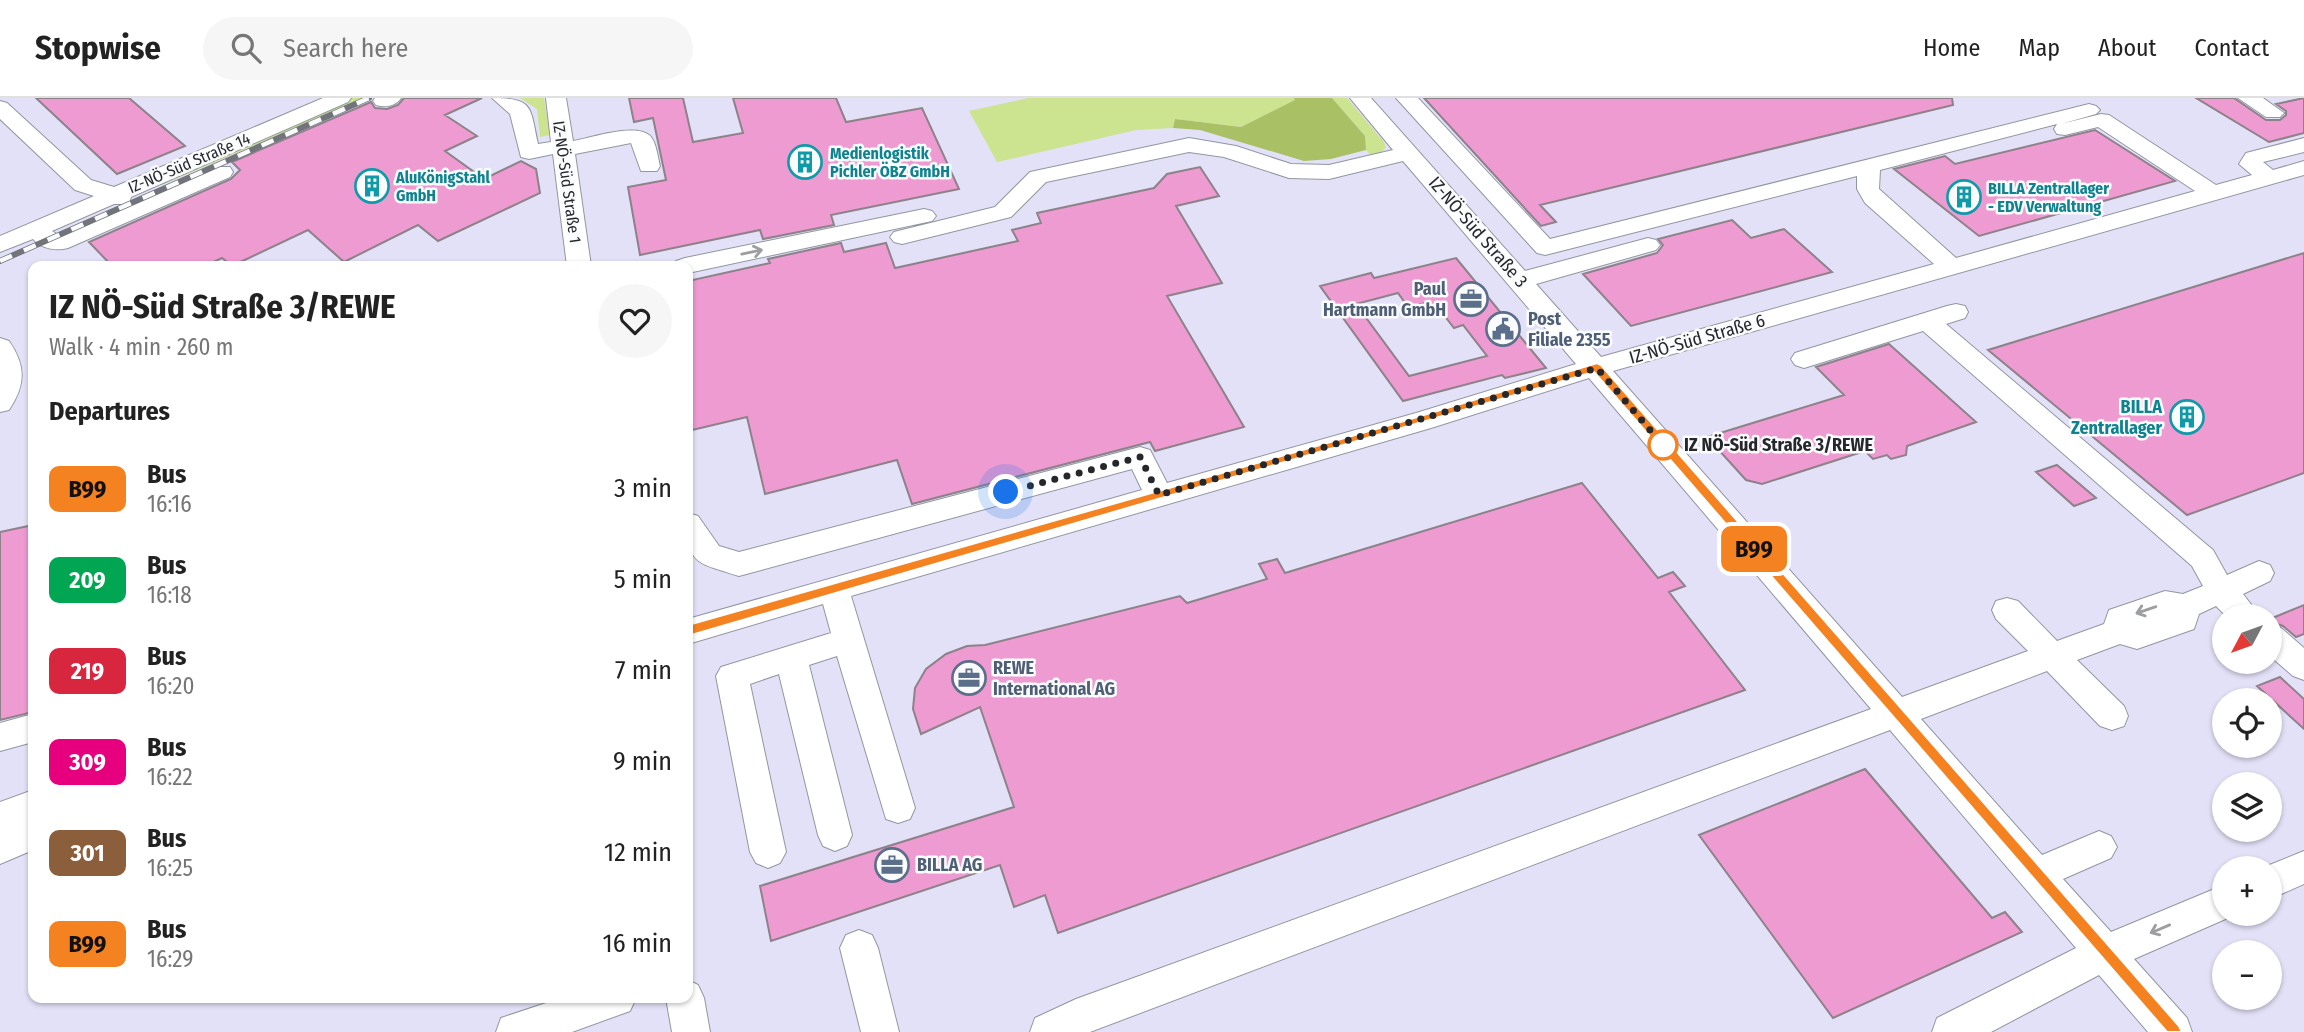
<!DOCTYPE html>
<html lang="en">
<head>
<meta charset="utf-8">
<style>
	:root { --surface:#fff; --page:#f6f6f6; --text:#222; --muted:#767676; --line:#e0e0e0 }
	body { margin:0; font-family:"Fira Sans Condensed",sans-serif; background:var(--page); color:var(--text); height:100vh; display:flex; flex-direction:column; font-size:26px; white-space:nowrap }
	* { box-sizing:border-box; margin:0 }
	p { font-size:23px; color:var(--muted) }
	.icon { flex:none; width:38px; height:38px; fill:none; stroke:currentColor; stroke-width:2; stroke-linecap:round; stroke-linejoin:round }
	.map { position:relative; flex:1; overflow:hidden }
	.details { position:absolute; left:28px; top:163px; width:665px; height:742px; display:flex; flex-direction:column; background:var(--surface); border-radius:14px; box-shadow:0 2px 5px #0004 }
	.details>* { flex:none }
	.badge { padding:0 14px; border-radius:10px; font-size:24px; line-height:46px }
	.needle { width:46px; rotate:229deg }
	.tools { position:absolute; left:2212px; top:506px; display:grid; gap:14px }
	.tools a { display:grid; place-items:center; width:70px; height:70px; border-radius:50%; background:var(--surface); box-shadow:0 2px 5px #0004; font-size:35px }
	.you { position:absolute; width:35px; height:35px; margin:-18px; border:5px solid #fff; border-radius:50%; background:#1a73e8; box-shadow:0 0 0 10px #1a73e833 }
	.map>.badge { position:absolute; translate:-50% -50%; box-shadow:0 0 0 4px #fff }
	h2 { padding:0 21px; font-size:26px; line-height:63px }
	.round { display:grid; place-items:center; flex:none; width:74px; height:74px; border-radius:37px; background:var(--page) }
	.summary { display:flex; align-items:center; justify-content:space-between; height:119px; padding:0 21px }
	h1 { font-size:33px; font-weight:700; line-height:52px }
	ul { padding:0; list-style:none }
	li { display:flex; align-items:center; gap:21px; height:91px; padding:0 21px }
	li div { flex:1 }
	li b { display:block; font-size:26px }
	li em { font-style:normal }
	li .badge { min-width:77px; font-weight:700; text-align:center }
	header { display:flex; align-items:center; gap:42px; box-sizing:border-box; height:98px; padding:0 35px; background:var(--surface); border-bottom:2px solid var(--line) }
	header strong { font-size:33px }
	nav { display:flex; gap:38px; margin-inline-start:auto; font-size:24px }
	.search { width:490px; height:63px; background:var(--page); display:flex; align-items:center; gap:18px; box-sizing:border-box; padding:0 24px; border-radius:38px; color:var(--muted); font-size:26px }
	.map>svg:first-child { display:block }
</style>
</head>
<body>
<header>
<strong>Stopwise</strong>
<div class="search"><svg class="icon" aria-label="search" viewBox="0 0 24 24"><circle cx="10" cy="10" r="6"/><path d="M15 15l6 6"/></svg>Search here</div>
<nav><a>Home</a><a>Map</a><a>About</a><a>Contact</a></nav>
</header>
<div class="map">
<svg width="2304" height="934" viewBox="0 0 2304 934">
	<rect width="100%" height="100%" fill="#e8eef9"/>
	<path fill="#e3e1f7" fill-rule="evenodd" d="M0,0H2304V934H0ZM33,168H688V900H33ZM2224,518H2270V564H2224ZM2224,602H2270V648H2224ZM2224,686H2270V732H2224ZM2224,770H2270V816H2224ZM2224,854H2270V900H2224Z"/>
	<path fill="#cce390" d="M352,0H364L162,87L158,85Z
		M520,0H544L550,37L540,39L537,11Z
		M1028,0H1294L1296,2L1241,29L1175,21L1173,30L1136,32L997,64L969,13Z
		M1332,0H1347L1384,44L1386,50L1373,60L1366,52L1365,38Z"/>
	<path fill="#a9c064" d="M1294,0H1332L1365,38L1366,52L1331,61L1304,63L1200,32L1173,30L1175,21L1241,29L1295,2Z"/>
	<path fill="#ee9bd2" stroke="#8d8289" stroke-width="2" fill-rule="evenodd" d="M36,0H129L185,48L117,76Z
		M404,0H482L445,17L477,38L445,53L484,81L521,63L536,71L540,95L438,143L418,127L344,164L308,132L232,168L222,160L205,168H112L89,144L231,81L240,72L232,64L371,4L375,10L387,11L398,7Z
		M629,0H683L693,44L743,35L733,0H836L846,24L922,10L959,91L831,117L834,127L763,141L760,132L640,157L628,89L666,82L653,20L634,24Z
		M1424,0H1952L1953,7L1540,107L1556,124L1541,128Z
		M2196,0H2234L2266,22H2280L2286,17V13L2276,6L2304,0V35L2269,44Z
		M2095,32L2175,83L1979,138L1894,71L1945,58L1955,66Z
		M1200,69L1219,98L1176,108L1222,185L1167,198L1244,329L1155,353L1150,344L912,406L897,362L765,396L747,319L688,333V183L770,165L768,161L841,145L844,154L886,145L895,170L1018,143L1012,132L1041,125L1037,115L1154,90L1167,76Z
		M1732,122L1751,140L1784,131L1832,174L1631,228L1583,176L1657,155L1663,147L1658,141Z
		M2304,155V375L2187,417L1988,252Z
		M1456,160L1546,270L1505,280L1502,277L1403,303L1320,188L1371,175L1374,180ZM1398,195L1408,209L1425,205L1432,213L1440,212L1454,230L1463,227L1487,258L1409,278L1356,206Z
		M1889,246L1976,324L1907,348L1906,357L1891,361L1887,357L1873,361L1865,353L1762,386L1746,382L1707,339L1844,297L1816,269Z
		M2057,367L2096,400L2074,408L2036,374Z
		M1582,385L1658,480L1673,474L1685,488L1669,494L1745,592L1058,835L1045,797L1014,809L1000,767L771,843L760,788L1014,709L980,609L921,636L913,611L915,590L926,571L946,556L967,548L985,547L1180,498L1187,505L1267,481L1259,466L1277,461L1285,475Z
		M33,427V614L0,622V434Z
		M2304,507V536L2296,539L2283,528L2270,524V521Z
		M2280,579L2304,601V631L2257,588Z
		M1865,671L1992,820L2005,814L2022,834L1833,920L1699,737Z"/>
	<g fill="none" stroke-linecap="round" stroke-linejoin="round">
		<g stroke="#9196a0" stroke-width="2">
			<path id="minor" d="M323,0H351L348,4L131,99L129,106H114L52,133L58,137L214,69H230L233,74L230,79L68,150C57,153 41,151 33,141L0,154V138L94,98L75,92L0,21V3L7,5L91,82L114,89Z
				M375,0H401C396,8 385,10 376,7L373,3Z
				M492,0C534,0 530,9 538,46L551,44L546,0H566L573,43C590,40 635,25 649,37C656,42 658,60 660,68L657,73H641L631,45L575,56L591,168H567L553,56L529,61L521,59L510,16Z
				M1350,0H1371L1525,173L1648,140L1656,142L1660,147L1656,152L1536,186L1601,259L1934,166L1865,105L1857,91V78L1545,157L1537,155L1396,0H1418L1550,141L2089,6L2096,8L2100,12L2096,16L2061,26L2101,16L2109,17L2216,87L2252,77L2239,66L2246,55L2304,40V54L2263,64L2273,72L2304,63V77L1613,273L1902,599L2028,553L1996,521L1992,512L1996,503L2007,500L2018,503L2057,543L2104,526L2109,512L2165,493L2183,496L2203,488L2192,468L1923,233L1804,270L1795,267L1791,261L1795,255L1947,208L1956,206L1965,208L1968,214L1965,220L1946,226L2213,452L2227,477L2259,463L2270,467L2274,475L2270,483L2243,496L2260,518H2226L2216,508L2199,516L2194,531L2137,551L2120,546L2077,562L2124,608L2128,618L2124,628L2112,632L2100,628L2047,573L1921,621L2042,757L2099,733L2111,738L2117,749L2111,760L2063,781L2111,834L2224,787V816H2237L2134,861L2187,920L2192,934H2148L2099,877L1991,934H1932L1937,920L2076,850L1890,632L1090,934H1030L1035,920L1076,901L1871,611L1589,280L1431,330L851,498L915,710L910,721L898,725L886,721L837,558L809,567L852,737L847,748L835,753L823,748L818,737L779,576L750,586L786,754L780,765L768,770L756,765L750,754L716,578L721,569L831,535L823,506L688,546V521L1142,392L1132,371L739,478C692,463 688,467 688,415L698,418L719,448L739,454L1140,349L1150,352L1167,385L1416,315L1576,266L1403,63L1329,81L1289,80L1224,59L1189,54L1046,84L1011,119L902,146L894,144L890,139L894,134L995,109L1030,74L1189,40L1236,48L1291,66L1329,67L1393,52ZM2057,26L2054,31L2057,36L2065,37L2098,29L2195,93L1956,160L1879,91L1880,72Z
				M2238,0H2263L2284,15L2280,19H2266Z
				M924,111L932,113L936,118L932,123L688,175V168H673L676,163L685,160Z
				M0,240L9,243C26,268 26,286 9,312L0,314Z
				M2270,526L2281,530L2304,550V582L2293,578L2270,558Z
				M33,616V644L0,653V625Z
				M33,692V752L0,766V704Z
				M2304,753V786L2270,801V770H2262Z
				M859,832L872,837L878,850L899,934H861L840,850L846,837Z
				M688,882L698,887L704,900L710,934H672L666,900H688Z
				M561,900H636L630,913L572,934H496L501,920Z"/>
		</g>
		<use href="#minor" fill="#fff" fill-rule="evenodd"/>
		<g stroke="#71747b" stroke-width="6">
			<path id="rail" d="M0,163L369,0"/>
		</g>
		<use href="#rail" stroke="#fafbfd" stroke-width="4.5" stroke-dasharray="13" stroke-linecap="butt"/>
	</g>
	<defs><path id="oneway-shaft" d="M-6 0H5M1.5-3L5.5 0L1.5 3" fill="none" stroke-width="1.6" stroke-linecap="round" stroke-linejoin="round" transform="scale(1.75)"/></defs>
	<g stroke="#9d9ea0">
		<use href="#oneway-shaft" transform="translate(752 154) rotate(-12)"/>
		<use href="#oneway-shaft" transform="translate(2146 512) rotate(161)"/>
		<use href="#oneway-shaft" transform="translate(2160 831) rotate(157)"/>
	</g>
	<path fill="#f58220" stroke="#fff" stroke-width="2" d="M1597,265L1601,267L2179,928L2182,934H2167L1594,274L688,538L681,533L688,527L1397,325Z"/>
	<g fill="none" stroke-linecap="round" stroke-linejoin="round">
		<path stroke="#25272b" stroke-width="7" stroke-dasharray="0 12.6" d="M1006,394L1140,359L1159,397L1597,270L1663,347"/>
	</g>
	<defs>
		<g id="building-ring" transform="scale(1.75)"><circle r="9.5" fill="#fafbfd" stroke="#0f9aa8" stroke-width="1.5"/><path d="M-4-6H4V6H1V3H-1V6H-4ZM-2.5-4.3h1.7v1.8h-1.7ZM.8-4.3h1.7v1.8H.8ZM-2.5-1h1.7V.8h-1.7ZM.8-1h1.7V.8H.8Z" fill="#0f9aa8"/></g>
		<g id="office-ring" transform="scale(1.75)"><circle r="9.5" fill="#fafbfd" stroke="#5c6f8a" stroke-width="1.5"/><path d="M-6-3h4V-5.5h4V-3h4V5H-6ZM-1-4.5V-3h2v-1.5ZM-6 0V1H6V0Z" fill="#5c6f8a"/></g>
		<g id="civic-ring" transform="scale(1.75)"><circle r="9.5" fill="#fafbfd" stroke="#5c6f8a" stroke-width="1.5"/><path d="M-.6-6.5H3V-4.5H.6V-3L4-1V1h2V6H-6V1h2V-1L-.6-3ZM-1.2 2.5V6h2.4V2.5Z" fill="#5c6f8a"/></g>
	</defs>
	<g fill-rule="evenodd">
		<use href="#building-ring" x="805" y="64"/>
		<use href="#building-ring" x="372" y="88"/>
		<use href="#building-ring" x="1964" y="99"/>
		<use href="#office-ring" x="1471" y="201"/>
		<use href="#civic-ring" x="1503" y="231"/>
		<use href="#building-ring" x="2187" y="319"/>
		<use href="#office-ring" x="969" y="580"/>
		<use href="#office-ring" x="892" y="767"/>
	</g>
	<circle fill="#fff" stroke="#f58220" stroke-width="3.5" cx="1663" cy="347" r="14"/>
	<g text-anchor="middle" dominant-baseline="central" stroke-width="5" stroke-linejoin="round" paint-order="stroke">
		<g font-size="16" font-weight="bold" fill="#0d838f" stroke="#fafbfd" text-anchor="start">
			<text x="830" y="55">Medienlogistik<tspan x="830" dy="18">Pichler ÖBZ GmbH</tspan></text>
			<text x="396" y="79">AluKönigStahl<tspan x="396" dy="18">GmbH</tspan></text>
			<text x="1988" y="90">BILLA Zentrallager<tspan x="1988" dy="18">- EDV Verwaltung</tspan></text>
		</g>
		<g font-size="16" fill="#25272b" stroke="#fafbfd">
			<text transform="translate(189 65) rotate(-23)">IZ-NÖ-Süd Straße 14</text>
			<text transform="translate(567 84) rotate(82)">IZ-NÖ-Süd Straße 1</text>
		</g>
		<g font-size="18" fill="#25272b" stroke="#fafbfd">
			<text transform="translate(1478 134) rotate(49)">IZ-NÖ-Süd Straße 3</text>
			<text transform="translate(1697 241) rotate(-16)">IZ-NÖ-Süd Straße 6</text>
		</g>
		<g font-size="18" font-weight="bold" fill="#4e5e75" stroke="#fafbfd" text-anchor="start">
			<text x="1446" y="191" text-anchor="end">Paul<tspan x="1446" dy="21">Hartmann GmbH</tspan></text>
			<text x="1528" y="221">Post<tspan x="1528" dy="21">Filiale 2355</tspan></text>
			<text x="993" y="570">REWE<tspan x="993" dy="21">International AG</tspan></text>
			<text x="917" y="767">BILLA AG</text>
		</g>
		<g font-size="18" font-weight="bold" fill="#0d838f" stroke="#fafbfd" text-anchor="end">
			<text x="2162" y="309">BILLA<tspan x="2162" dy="21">Zentrallager</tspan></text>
		</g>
		<g font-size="18" font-weight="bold" fill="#25272b" stroke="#fafbfd" text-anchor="start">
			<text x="1684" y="347">IZ NÖ-Süd Straße 3/REWE</text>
		</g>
	</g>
</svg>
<div class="tools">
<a><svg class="needle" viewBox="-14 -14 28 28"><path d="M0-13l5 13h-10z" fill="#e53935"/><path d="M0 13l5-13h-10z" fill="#767676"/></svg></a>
<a><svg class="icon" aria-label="locate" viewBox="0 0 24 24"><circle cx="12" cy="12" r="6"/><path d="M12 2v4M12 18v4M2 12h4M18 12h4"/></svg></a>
<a><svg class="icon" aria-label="layers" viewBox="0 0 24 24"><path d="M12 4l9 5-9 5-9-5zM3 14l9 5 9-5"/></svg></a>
<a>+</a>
<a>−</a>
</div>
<div class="you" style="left:1006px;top:394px"></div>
<b class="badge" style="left:1754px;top:451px;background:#f58220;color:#111">B99</b>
<section class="details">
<div class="summary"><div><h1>IZ NÖ-Süd Straße 3/REWE</h1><p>Walk · 4 min · 260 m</p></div><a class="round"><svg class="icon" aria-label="heart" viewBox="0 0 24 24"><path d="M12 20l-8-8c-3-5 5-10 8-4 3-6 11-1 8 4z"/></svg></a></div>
<h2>Departures</h2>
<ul>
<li><span class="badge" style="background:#f58220;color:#111">B99</span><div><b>Bus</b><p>16:16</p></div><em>3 min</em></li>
<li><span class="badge" style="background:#00a651;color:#fff">209</span><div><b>Bus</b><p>16:18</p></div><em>5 min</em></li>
<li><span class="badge" style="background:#d7263d;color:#fff">219</span><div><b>Bus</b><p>16:20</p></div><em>7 min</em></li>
<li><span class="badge" style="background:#e6007e;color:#fff">309</span><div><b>Bus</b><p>16:22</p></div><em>9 min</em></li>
<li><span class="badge" style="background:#8b5e3c;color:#fff">301</span><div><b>Bus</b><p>16:25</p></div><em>12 min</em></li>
<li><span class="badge" style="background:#f58220;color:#111">B99</span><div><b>Bus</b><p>16:29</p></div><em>16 min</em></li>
</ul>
</section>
</div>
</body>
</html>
